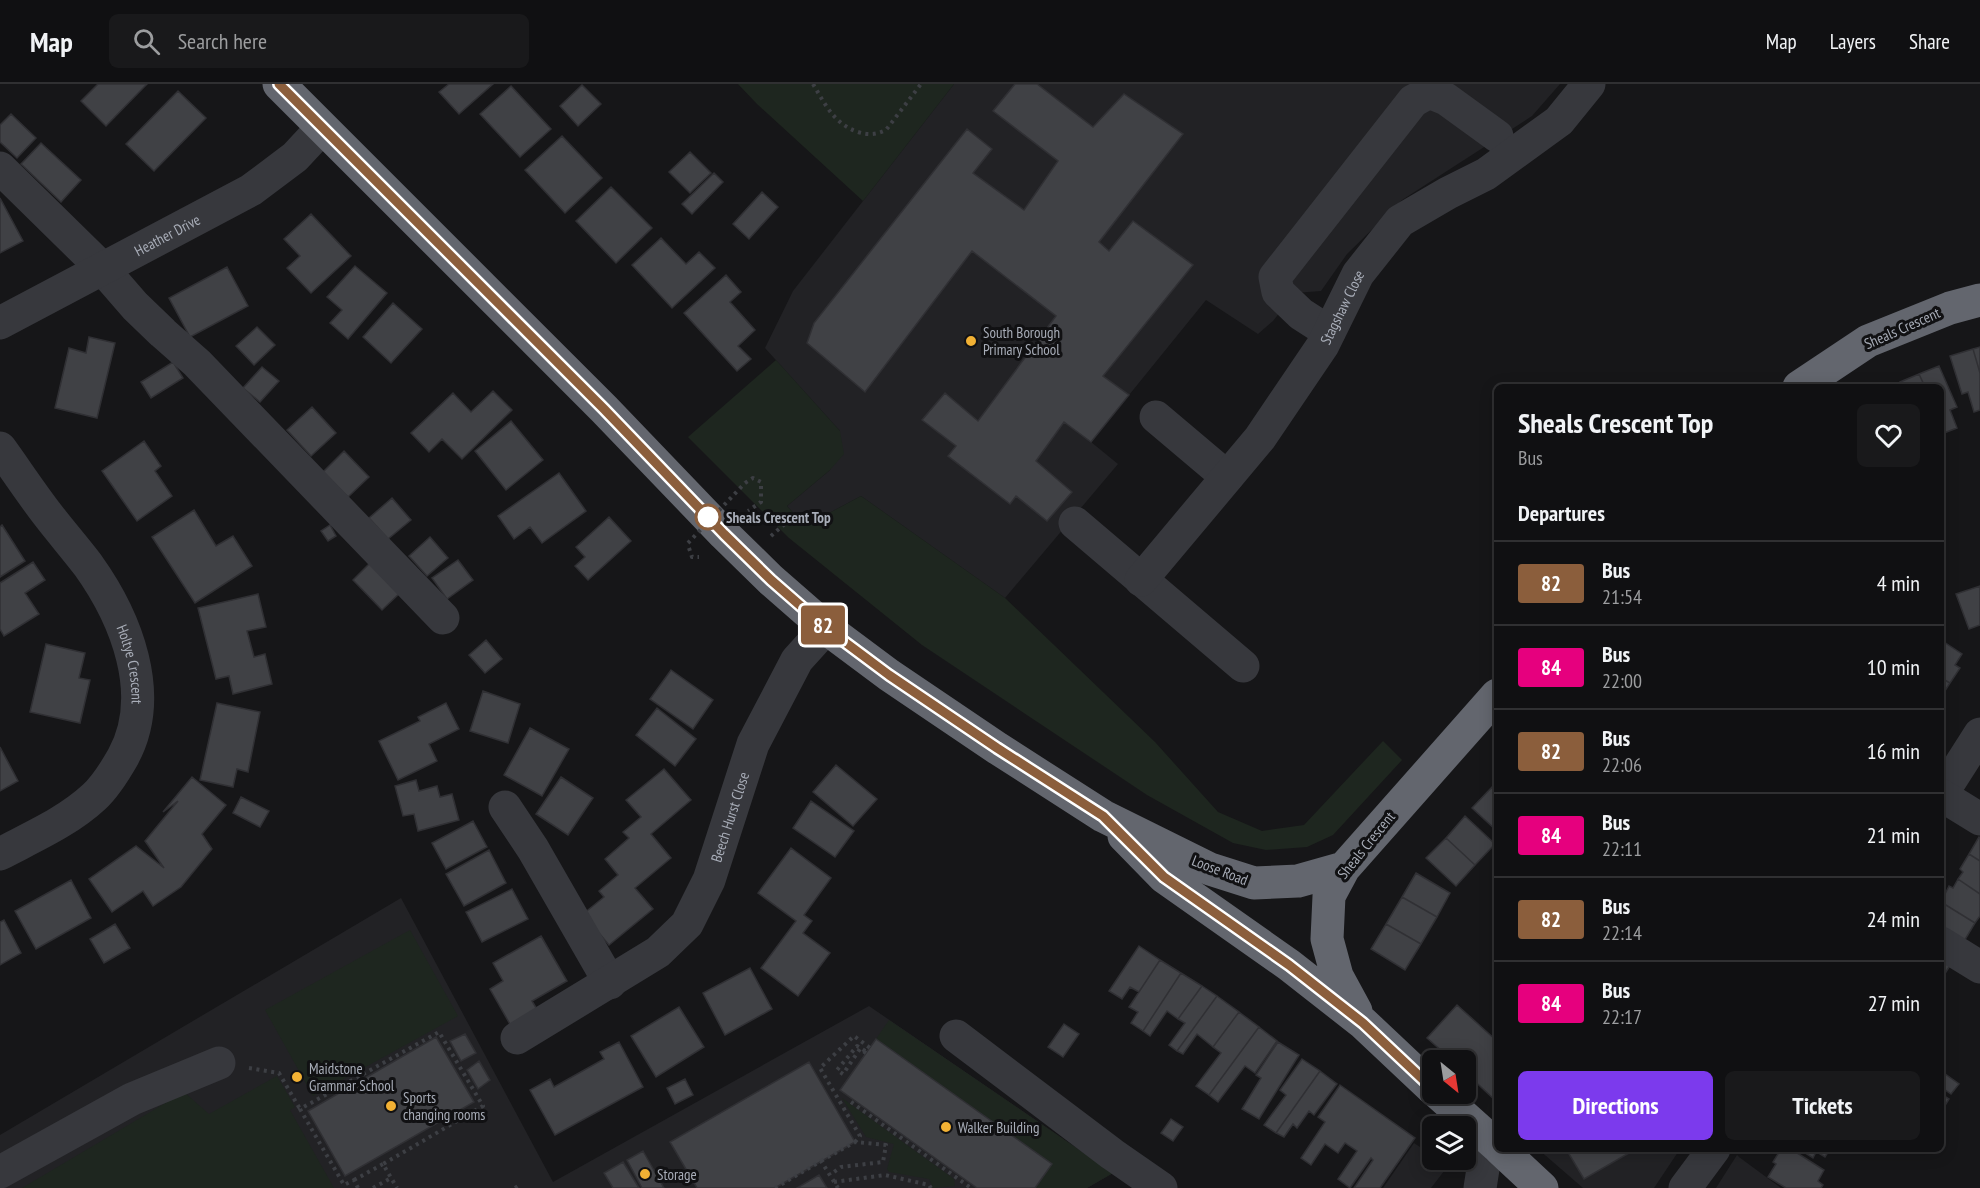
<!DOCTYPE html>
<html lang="en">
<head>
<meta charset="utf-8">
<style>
	:root { --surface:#101012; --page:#19191b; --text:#f1f3f6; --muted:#9c9d9f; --line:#303032; --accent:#7c3aed }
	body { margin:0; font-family:"PT Sans Narrow",sans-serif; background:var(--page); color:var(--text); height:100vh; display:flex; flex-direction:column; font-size:22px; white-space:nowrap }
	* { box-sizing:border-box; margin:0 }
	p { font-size:20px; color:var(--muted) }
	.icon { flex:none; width:33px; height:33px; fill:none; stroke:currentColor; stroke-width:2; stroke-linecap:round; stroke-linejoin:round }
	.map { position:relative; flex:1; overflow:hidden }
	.side { position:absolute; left:1494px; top:300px; width:450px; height:768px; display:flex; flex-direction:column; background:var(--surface); border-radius:9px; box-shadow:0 3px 15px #0003,0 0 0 2px var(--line) }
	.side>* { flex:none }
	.badge { padding:0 12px; border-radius:4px; font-size:21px; line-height:39px }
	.needle { width:39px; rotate:150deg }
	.fabs { position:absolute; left:1422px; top:966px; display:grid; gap:12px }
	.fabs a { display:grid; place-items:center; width:54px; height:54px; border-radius:9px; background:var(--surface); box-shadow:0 3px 15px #0003,0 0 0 2px var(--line); font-size:30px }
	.map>.badge { position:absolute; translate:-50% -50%; box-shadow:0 0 0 3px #fff }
	h2 { padding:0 24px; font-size:22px; line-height:54px }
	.round { display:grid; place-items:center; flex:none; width:63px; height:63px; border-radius:9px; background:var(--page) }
	.overview { display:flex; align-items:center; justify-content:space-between; height:102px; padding:0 24px }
	h1 { font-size:28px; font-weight:800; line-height:45px }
	.primary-button { display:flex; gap:12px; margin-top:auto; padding:12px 24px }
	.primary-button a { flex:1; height:69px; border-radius:9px; background:var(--accent); color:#fff; font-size:24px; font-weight:800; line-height:69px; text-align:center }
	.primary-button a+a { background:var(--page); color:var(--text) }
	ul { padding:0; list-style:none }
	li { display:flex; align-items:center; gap:18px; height:84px; padding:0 24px; border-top:2px solid var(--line) }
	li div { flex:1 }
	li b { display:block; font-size:22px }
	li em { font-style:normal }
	li .badge { min-width:66px; font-weight:700; text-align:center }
	header { display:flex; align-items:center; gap:36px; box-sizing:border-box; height:84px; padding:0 30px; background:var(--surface); border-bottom:2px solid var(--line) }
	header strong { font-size:28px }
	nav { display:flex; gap:33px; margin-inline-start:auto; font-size:21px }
	.search { width:420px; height:54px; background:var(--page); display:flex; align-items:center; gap:15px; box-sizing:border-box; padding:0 21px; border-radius:9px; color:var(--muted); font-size:22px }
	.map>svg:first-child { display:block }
</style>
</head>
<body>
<header>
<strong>Map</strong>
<div class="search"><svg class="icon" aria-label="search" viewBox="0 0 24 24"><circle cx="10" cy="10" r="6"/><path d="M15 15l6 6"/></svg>Search here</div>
<nav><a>Map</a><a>Layers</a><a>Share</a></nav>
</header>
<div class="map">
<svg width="1980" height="1104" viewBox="0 0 1980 1104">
	<rect width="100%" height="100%" fill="#161618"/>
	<path fill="#222225" d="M954,0H1560L1532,32L1402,116L1347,170L1321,207L1295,209L1273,237L1258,250L1206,216L1091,358L1118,380L1005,514L861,412L805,442L787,422L830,386L840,347L765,264L793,207Z
		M401,814L553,1098L869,922L1113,1089L1087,1104H0V1051Z
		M1414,1059L1432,1071V1076H1439L1448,1082L1431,1104H1383Z
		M1538,1065H1680L1654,1104H1583Z
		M1737,1071L1739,1073L1781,1104H1716Z"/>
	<path fill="#1e261f" d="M738,0H954L863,117L757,20Z
		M776,276L840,347L844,370L830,386L787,422L805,442L861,412L1005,514L1155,658L1218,728L1262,747L1304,741L1383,657L1402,676L1333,751L1307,763L1266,766L1233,759L1147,711L922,561L789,454L688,353Z
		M410,846L458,932L313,1012L265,926Z
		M889,936L1113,1089L1087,1104H1035L1052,1080L876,955Z
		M277,992L295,1023L290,1026L334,1104H22L184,1008L209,1030Z
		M842,1014L954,1095L955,1102L933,1104L929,1095L889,1088L887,1085L894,1060L866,1053Z"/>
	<path fill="#404145" stroke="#303034" stroke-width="1.5" d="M98,0H147L106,42L81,17Z
		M449,0H493L459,30L439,8Z
		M1015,0H1037L1093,43L1124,10L1183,50L1099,158L1109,167L1133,137L1193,181L1103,292L1129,311L1091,358L1064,338L1036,377L1072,408L1047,437L1016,412L1010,420L948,372L956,362L922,336L945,309L978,337L1056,232L972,167L865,308L807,259L814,239L967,45L992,65L973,89L1024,126L1058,77L993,27Z
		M582,1L601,20L578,42L560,22Z
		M511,2L551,45L520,73L480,30Z
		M178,7L206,34L154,87L126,60Z
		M11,30L36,54L17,74L0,58V41Z
		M562,52L602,94L565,129L525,86Z
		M41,59L81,96L61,118L21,80Z
		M690,68L711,89L690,109L669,88Z
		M714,89L723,98L692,130L682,120Z
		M611,103L652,144L616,179L576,137Z
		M762,108L778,123L749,155L733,140Z
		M0,114L23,157L0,169Z
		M311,130L351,172L311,209L287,184L300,172L284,155Z
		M661,154L686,180L699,168L715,184L672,224L632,181Z
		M355,182L387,209L348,255L330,239L342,226L327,213Z
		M227,183L248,222L190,253L169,214Z
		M726,191L741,208L730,218L755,246L738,262L751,275L737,287L684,229Z
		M393,219L422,245L391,279L363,253Z
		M257,243L275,261L254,281L236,262Z
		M89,253L115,259L97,334L55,324L69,264L86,269Z
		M1980,263V289L1973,265Z
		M1973,265L1980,289V326L1974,328L1968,308L1962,310L1950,272Z
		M173,278L183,294L151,314L141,298Z
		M1939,282L1957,323L1950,326L1957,344L1944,349L1941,341V303H1925L1919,290Z
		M262,283L279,297L260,318L243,304Z
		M1919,290L1925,303H1902L1900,298Z
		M493,307L512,326L462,375L442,355L429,368L411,349L453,309L471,328Z
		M312,323L336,349L311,372L287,346Z
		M511,337L543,376L506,406L475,367Z
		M144,357L161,382L155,387L172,412L137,437L102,387Z
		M344,367L369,393L348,413L323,388Z
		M559,389L586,427L542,459L530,443L514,455L498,432Z
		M392,414L411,436L388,455L369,434Z
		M194,426L216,462L233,452L252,482L195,519L152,453Z
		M609,433L631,457L588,496L575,482L585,473L576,463Z
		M2,441L25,477L0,493V443Z
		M330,441L336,452L328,457L321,447Z
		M430,453L448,474L427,492L409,472Z
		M458,476L473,496L447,515L432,494Z
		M372,477L401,508L382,526L353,496Z
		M33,478L45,496L25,509L39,530L4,552L0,545V499Z
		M1980,502V541L1969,545L1956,510Z
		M258,510L266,543L247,547L254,573L265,570L272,600L233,610L229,592L216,595L198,524Z
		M486,556L502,575L485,589L469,571Z
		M1941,556L1962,570L1955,581L1960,584L1950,599L1941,594Z
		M46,560L85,569L79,594L90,596L80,639L30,628Z
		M671,586L713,616L693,645L650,615Z
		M1941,594L1950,599L1941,613Z
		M483,607L520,620L508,659L470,647Z
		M217,619L260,628L248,688L237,685L233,703L200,696Z
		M446,619L459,645L429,660L437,677L398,696L379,657L420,637L418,633Z
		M657,624L696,655L675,682L636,651Z
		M530,644L569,665L542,712L504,691Z
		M0,663L18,697L0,707Z
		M836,681L877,715L853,742L813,708Z
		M664,685L691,716L651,750L671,774L635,804L653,825L609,861L583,830L604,813L599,807L618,791L605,775L629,754L623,748L641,733L626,716Z
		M192,693L226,721L202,750L212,765L181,803L153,822L143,807L112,828L89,795L136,762L164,784L145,757L178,717L163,728Z
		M561,693L593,714L568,751L536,730Z
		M416,696L419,707L437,702L440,713L452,710L459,736L418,747L414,730L403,732L395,702Z
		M1492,703L1497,708V747L1472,724Z
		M241,713L269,727L260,743L233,729Z
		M811,717L854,747L835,773L793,744Z
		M1465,732L1495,760L1475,781L1446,754Z
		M473,737L487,763L446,785L432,759Z
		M1979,753L1980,754V777L1969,770Z
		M1446,754L1475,781L1456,802L1426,774Z
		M791,764L831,794L804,831L812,837L803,849L830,869L798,912L761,884L796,837L758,809Z
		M489,766L506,799L464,822L446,790Z
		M1969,770L1980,777V810L1958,795L1963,788L1960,785Z
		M1416,789L1450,809L1437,833L1402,813Z
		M1958,795L1980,810V832L1975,839L1941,818L1949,802L1953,804Z
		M71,796L91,834L36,865L15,827Z
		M512,805L528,835L482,858L466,828Z
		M1402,813L1437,833L1421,860L1386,840Z
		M1941,818L1975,839L1960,864L1941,852Z
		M4,836L21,869L0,881V838Z
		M115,840L130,864L104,879L90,855Z
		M1386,840L1421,860L1405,886L1371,865Z
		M541,852L567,897L532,917L538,927L511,942L490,905L503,897L493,879Z
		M1139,862L1160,876L1139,908L1130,903L1122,915L1109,907Z
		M1941,866L1954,875L1941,896Z
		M1160,876L1181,889L1143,947L1131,939L1138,928L1129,923Z
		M750,884L772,925L725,951L703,909Z
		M1181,889L1202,902L1178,935L1167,927L1150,952L1143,947Z
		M1202,902L1217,912L1177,967L1169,961L1185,939L1178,935Z
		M1217,912L1239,928L1213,963L1197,950L1183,970L1177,967Z
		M1457,921L1497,957V1018L1466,989V976H1452L1427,954Z
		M679,923L704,963L656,993L631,952Z
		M1239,928L1259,943L1209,1011L1196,1002L1221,969L1213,963Z
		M1064,940L1079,950L1063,973L1048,963Z
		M1259,943L1277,957L1255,989L1245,982L1218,1018L1209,1011Z
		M465,950L476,969L461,977L450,957Z
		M436,953L474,1018L345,1092L308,1027Z
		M876,955L1052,1080L1035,1104H977L840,1006Z
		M619,958L643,1003L555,1051L530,1006L550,995L554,1003L604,975L600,968Z
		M1278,958L1299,971L1259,1035L1242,1025L1261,994L1256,991Z
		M1302,975L1320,987L1276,1049L1264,1041L1286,1011L1280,1006Z
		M479,977L490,996L478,1005L467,986Z
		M809,978L855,1058L775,1104H697L670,1058Z
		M1320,987L1337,1000L1314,1031L1309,1027L1297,1044L1293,1040L1284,1053L1276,1049Z
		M1941,987L1959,1000L1951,1010L1941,1003Z
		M685,995L693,1011L675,1020L667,1004Z
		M1340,1001L1415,1054L1380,1104H1354L1373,1076L1371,1074L1350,1104L1338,1095L1357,1067L1345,1059L1338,1069L1325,1060L1311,1081L1301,1074L1325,1038L1318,1033Z
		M1941,1010L1949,1015L1941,1028Z
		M1171,1035L1183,1043L1173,1057L1161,1049Z
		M1566,1065H1636L1584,1095Z
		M1781,1065H1791L1824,1086L1818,1097L1823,1101L1821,1104H1786L1768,1093L1776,1080L1773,1078Z
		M1799,1065H1812L1816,1068L1813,1074Z
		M1812,1065H1830L1825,1073Z
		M643,1067L664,1104H642L627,1076Z
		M623,1078L639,1104H613L604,1089Z
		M819,1091L827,1104H797Z"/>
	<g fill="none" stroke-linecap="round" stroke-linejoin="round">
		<path stroke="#3d3f44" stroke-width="4" stroke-dasharray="3 4.5" stroke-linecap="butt" d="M813,0C825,20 834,40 858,48C868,51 876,51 886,46L921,0
			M745,399L753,394L761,398V418L748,427
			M771,452L795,431
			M689,464L692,473H699
			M866,969L860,965L843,990L837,986L857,962L867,968
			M249,984L279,989L300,1025
			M851,1018L971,1104
			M855,1058L860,1052L820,984L854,952L870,964
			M821,1077L855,1058L886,1061L883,1078L841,1083L831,1090
			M354,1096L383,1080
			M834,1098L885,1091L929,1101L931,1104
			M358,1104L354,1096L344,1101L300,1025L439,948L483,1022L383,1080L397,1104
			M373,1104L391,1094
			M515,1104L518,1102L519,1104
			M775,1104L821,1077L838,1104"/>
		<g stroke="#37383d" stroke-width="33">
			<path d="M0,84L102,184L135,222L163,249L197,279L443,534"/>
			<path id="s1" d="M0,239L251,106L295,73L322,44"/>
			<path d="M1329,248L1301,230L1278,208L1275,193L1413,17L1429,8L1446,15L1497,52"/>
			<path d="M1156,333L1227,393"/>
			<path id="s2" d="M0,364C16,386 31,409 48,431C61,448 75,464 88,481C126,534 157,611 123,673C115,687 106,702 94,713C67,738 32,753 0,770"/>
			<path d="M1075,439L1243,582"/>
			<path id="s3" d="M1141,496L1260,354L1323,261L1358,190L1400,137L1448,109L1486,90L1559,37L1589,0"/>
			<path d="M1941,711L1980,650"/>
			<path d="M1941,711L1980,735"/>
			<path d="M505,723L533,765L610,899"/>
			<path d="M1941,859L1980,883"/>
			<path d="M956,952L1112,1070L1161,1104"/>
			<path id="s4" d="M517,954L658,868L687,840L709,796L753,660L797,576L826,544"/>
			<path d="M0,1088L132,1015L219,979"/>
			<path d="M1480,1104L1488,1053"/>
			<path d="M1685,1104L1714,1065"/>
		</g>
		<path stroke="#63666e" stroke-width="33" d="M279,0L604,325L724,450L771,496L826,544L889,591L997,664L1103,732L1210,785L1254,799L1298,797L1344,784
			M1799,303L1868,257L1950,224L1980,216
			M1124,752L1164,793L1289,881L1363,939L1432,1004
			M1356,927L1337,892L1327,855L1329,812L1344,784L1497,611
			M1439,1010L1497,1062
			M1500,1065L1542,1104"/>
		<path stroke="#3d3f44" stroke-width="4" stroke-dasharray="3 4.5" stroke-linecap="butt" d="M688,459L745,399"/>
	</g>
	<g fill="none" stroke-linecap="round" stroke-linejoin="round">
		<g stroke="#fff" stroke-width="14">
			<path id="line" d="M279,0L604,325L724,450L771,496L826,544L889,591L997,664L1103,732L1164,793L1289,881L1363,939L1432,1004"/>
		</g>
		<use href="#line" stroke="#8b5e3c" stroke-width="9"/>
	</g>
	<g fill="#f2b134" stroke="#111113" stroke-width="2">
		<circle cx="971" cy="257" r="6"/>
		<circle cx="297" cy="993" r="6"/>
		<circle cx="391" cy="1022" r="6"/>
		<circle cx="946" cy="1043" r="6"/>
		<circle cx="645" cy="1090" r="6"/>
	</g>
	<circle fill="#fff" stroke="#8b5e3c" stroke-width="3" cx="708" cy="433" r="12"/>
	<g text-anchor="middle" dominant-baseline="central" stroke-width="6" stroke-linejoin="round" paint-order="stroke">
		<g font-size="15" fill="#a8adb8" stroke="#111113">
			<text stroke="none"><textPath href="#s1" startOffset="189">Heather Drive</textPath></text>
			<text stroke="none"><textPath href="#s3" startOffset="340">Stagshaw Close</textPath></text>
			<text transform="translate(1902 244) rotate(-24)">Sheals Crescent</text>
			<text stroke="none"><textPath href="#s2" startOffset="256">Holtye Crescent</textPath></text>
			<text stroke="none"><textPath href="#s4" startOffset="321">Beech Hurst Close</textPath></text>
			<text transform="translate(1366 761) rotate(-51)">Sheals Crescent</text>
			<text transform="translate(1220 786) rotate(21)">Loose Road</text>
		</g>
		<g font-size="15" fill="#a8adb8" stroke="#111113" text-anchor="start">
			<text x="983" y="248">South Borough<tspan x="983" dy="17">Primary School</tspan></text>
			<text x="309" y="984">Maidstone<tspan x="309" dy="17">Grammar School</tspan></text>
			<text x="403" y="1013">Sports<tspan x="403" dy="17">changing rooms</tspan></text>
			<text x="958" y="1043">Walker Building</text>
			<text x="657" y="1090">Storage</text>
		</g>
		<g font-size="15" font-weight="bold" fill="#a8adb8" stroke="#111113" text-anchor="start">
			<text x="726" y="433">Sheals Crescent Top</text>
		</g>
	</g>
</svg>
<div class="fabs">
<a><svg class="needle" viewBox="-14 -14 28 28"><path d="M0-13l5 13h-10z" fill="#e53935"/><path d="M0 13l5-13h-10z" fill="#9c9d9f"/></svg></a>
<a><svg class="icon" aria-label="layers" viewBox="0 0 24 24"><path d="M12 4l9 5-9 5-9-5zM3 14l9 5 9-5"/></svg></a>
</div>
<b class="badge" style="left:823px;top:541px;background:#8b5e3c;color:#fff">82</b>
<section class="side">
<div class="overview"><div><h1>Sheals Crescent Top</h1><p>Bus</p></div><a class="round"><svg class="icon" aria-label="heart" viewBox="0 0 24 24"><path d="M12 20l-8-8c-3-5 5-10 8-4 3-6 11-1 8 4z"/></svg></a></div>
<h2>Departures</h2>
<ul>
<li><span class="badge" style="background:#8b5e3c;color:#fff">82</span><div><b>Bus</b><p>21:54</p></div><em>4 min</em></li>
<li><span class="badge" style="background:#e6007e;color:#fff">84</span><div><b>Bus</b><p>22:00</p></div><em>10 min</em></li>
<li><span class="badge" style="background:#8b5e3c;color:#fff">82</span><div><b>Bus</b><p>22:06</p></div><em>16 min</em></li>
<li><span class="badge" style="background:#e6007e;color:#fff">84</span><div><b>Bus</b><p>22:11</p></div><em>21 min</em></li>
<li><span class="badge" style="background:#8b5e3c;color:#fff">82</span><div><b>Bus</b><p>22:14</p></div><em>24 min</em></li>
<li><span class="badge" style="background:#e6007e;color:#fff">84</span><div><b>Bus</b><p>22:17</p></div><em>27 min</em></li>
</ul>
<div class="primary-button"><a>Directions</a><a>Tickets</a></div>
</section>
</div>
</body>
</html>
